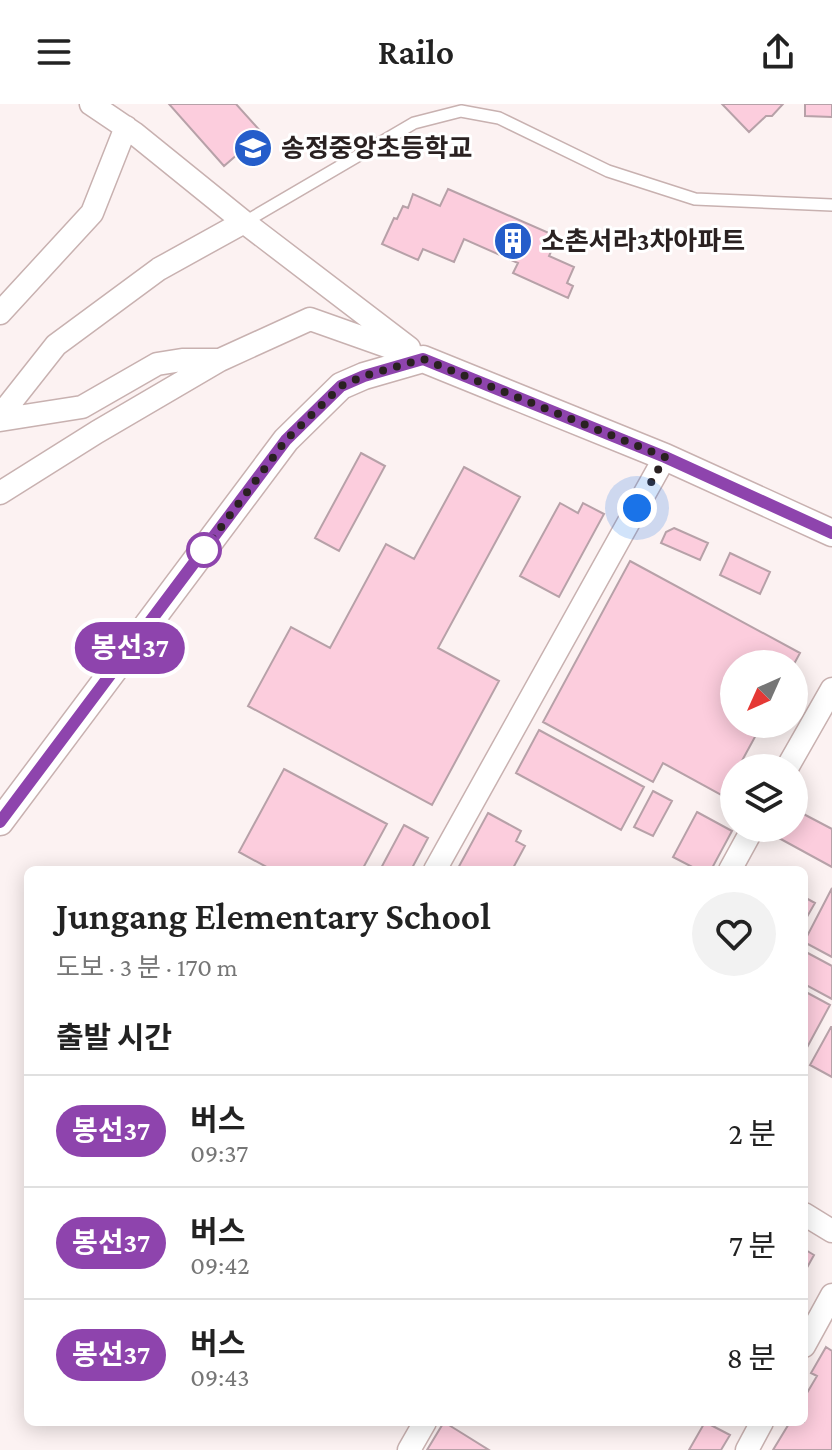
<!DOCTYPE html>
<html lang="ko">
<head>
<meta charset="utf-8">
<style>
	:root { --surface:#fff; --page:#f2f2f2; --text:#222; --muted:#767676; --line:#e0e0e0 }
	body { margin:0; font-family:"Crimson Pro","Noto Sans KR",serif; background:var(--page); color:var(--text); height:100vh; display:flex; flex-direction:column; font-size:30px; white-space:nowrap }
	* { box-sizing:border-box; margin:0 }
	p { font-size:26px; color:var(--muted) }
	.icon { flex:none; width:44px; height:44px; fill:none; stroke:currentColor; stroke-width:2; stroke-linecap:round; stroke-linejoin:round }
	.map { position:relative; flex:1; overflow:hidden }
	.side { position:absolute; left:24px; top:762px; width:784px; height:560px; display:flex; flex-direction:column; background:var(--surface); border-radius:12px; box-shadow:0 4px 20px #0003 }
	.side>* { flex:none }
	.badge { padding:0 16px; border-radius:26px; font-size:28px; line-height:52px }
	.needle { width:52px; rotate:225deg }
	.tools { position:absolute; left:720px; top:546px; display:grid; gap:16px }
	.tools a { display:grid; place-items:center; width:88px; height:88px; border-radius:50%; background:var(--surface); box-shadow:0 4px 20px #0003; font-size:40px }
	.you { position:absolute; width:40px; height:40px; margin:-20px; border:6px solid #fff; border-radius:50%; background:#1a73e8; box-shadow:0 0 0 12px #1a73e833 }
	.map>.badge { position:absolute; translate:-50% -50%; box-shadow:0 0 0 4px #fff }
	h2 { padding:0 32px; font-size:30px; line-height:72px }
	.round { display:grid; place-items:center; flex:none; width:84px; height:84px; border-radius:42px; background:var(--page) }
	.overview { display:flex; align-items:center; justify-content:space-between; height:136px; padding:0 32px }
	h1 { font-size:38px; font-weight:600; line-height:60px }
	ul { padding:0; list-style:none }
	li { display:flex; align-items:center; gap:24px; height:112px; padding:0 32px; border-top:2px solid var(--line) }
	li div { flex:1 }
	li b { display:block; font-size:30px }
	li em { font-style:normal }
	li .badge { min-width:88px; font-weight:700; text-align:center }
	header { display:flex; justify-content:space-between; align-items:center; height:104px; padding:0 32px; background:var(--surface); font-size:36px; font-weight:600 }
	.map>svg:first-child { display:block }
</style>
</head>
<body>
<header><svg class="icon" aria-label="menu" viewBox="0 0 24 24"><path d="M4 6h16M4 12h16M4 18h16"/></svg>Railo<svg class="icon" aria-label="share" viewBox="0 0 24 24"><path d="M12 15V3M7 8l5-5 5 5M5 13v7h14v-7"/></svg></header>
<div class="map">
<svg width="832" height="1346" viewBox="0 0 832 1346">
	<rect width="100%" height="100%" fill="#fcf2f2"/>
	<path fill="#fccddd" stroke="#b7a1a8" stroke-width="2" d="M169,0H236L262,29L224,62Z
		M722,0H783L772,12H766L749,28Z
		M805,0H832V13L805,12Z
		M448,85L558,133L549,152L574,163L567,179L573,182L568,194L513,169L518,159L464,135L454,158L423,145L418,156L382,140L394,114L397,115L403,102L408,104L413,90L440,102Z
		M361,349L385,362L339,447L315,434Z
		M464,363L520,393L438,544L499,577L432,701L248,602L291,523L330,544L386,440L414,455Z
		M560,399L578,409L583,399L604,410L559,493L520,472Z
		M674,424L708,439L700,456L661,439L666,428Z
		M730,449L770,468L760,490L720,471Z
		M630,457L800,549L794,560H734V620H762L738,664H734V671L723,692L663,659L653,678L543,618Z
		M539,626L644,683L621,726L516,669Z
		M284,665L387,720L362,766H272L239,748Z
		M653,687L672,697L653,732L634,723Z
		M794,705L832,725V763L777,733L782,724H794Z
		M697,708L732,727L711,766H698L673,753Z
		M488,709L521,727L516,737L525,742L512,766H457Z
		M404,721L428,734L411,766H380Z
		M832,784V853L804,838Z
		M804,793L815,799L804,818Z
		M804,847L832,862V895L804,880Z
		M804,887L830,901L804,949Z
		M831,923H832V973L810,961Z
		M804,1145L814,1151L804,1169Z
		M826,1243L832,1247V1346H773L790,1318H804V1294L817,1272L811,1269Z
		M444,1318L489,1346H427Z
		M705,1318L730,1331L721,1346H689Z"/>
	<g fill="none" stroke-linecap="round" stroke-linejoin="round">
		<g stroke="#c8b1b0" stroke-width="14">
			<path id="service" d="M245,118L414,19L461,7L499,14L608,67L695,95L832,101"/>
		</g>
		<g stroke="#c8b1b0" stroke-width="25">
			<path id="minor" d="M91,0L134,29L244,118L409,244
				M0,209L92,109L126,23
				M0,312L56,241L159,165L244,118
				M0,316L82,303L157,260L182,256H219
				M0,389L97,328L220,256L310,215L423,255
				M787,664L832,585
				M435,766L665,353
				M730,766L753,724
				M804,1110L832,1127
				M804,1242L832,1191
				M409,1346L425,1318
				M747,1346L762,1318"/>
		</g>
		<g stroke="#c8b1b0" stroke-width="29">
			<path id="tertiary" d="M0,718L286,336L341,282L364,272L423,255L665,353L832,429"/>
		</g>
		<use href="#service" stroke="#fff" stroke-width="11"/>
		<use href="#minor" stroke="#fff" stroke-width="22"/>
		<use href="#tertiary" stroke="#fff" stroke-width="26"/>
	</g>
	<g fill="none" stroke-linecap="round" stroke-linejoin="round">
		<g stroke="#fff" stroke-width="18">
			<path id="line" d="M0,718L286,336L341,282L364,272L423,255L665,353L832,429"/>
		</g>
		<use href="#line" stroke="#8e44ad" stroke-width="12"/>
		<path stroke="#2a2121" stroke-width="8" stroke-dasharray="0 14.4" d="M204,446L286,336L341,282L364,272L423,255L665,353L637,404"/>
	</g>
	<defs>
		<g id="school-disc" transform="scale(2)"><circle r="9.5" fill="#255dca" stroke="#fff"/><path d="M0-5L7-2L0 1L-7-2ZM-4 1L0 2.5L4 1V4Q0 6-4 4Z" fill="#fff"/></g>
		<g id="building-disc" transform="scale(2)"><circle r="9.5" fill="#255dca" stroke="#fff"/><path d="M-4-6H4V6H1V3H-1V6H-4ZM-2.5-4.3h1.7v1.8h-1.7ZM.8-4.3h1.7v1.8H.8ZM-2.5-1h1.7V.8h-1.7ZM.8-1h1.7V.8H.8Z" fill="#fff"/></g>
	</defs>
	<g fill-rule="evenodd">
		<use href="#school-disc" x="253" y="44"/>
		<use href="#building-disc" x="513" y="137"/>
	</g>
	<circle fill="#fff" stroke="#8e44ad" stroke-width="4" cx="204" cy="446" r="16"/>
	<g text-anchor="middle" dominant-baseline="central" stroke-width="6" stroke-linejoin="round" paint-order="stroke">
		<g font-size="26" font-weight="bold" fill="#2a2121" stroke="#fff" text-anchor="start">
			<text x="281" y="44">송정중앙초등학교</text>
			<text x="541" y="137">소촌서라3차아파트</text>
		</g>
	</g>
</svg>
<div class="tools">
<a><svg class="needle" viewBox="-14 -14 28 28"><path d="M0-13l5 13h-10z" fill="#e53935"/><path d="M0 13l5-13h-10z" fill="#767676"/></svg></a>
<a><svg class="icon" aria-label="layers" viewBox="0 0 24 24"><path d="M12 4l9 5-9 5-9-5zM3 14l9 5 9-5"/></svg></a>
</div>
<div class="you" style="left:637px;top:404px"></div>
<b class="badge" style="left:130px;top:544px;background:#8e44ad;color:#fff">봉선37</b>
<section class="side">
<div class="overview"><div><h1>Jungang Elementary School</h1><p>도보 · 3 분 · 170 m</p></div><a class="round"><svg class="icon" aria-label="heart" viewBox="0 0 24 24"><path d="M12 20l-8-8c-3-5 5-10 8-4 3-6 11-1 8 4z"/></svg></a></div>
<h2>출발 시간</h2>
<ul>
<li><span class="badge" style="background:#8e44ad;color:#fff">봉선37</span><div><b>버스</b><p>09:37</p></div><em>2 분</em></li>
<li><span class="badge" style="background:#8e44ad;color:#fff">봉선37</span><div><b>버스</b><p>09:42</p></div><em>7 분</em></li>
<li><span class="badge" style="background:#8e44ad;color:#fff">봉선37</span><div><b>버스</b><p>09:43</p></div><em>8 분</em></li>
</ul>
</section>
</div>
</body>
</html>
